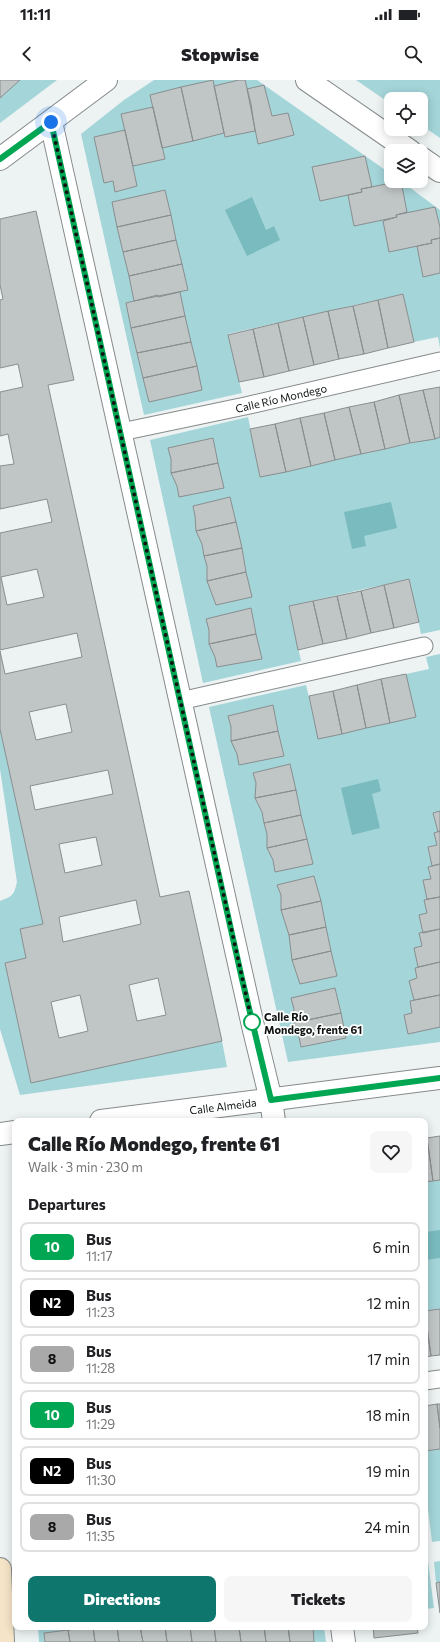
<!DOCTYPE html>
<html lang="en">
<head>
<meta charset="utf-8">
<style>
	:root { --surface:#fff; --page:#f6f6f6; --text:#202124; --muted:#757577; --line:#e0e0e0; --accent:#0f766e }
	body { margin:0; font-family:Commissioner,sans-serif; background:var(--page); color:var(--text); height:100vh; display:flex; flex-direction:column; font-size:15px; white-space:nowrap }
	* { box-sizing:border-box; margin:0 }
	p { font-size:13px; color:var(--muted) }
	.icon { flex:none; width:22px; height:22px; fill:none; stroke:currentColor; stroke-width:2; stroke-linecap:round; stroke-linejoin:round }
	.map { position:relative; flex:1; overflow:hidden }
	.side { position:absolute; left:12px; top:1038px; width:416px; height:512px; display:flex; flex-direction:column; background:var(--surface); border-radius:8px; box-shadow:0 2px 10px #0003 }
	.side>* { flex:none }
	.badge { padding:0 8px; border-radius:6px; font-size:14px; line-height:26px }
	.tools { position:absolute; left:384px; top:12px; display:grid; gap:8px }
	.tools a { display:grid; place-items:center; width:44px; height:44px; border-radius:8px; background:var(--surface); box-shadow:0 2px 10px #0003; font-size:20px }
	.you { position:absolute; width:20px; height:20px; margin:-10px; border:3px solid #fff; border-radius:50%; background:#1a73e8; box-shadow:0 0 0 6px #1a73e833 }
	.map>.badge { position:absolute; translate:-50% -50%; box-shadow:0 0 0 2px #fff }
	h2 { padding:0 16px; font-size:15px; line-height:36px }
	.round { display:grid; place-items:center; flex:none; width:42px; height:42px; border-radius:8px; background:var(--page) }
	.headline { display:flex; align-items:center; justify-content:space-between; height:68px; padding:0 16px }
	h1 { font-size:19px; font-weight:800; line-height:30px }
	.primary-button { display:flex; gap:8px; margin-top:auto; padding:8px 16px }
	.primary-button a { flex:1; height:46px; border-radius:8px; background:var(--accent); color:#fff; font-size:16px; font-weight:800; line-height:46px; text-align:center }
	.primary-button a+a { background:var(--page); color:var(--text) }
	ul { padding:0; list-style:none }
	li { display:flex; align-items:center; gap:12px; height:50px; margin:0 8px 6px; padding:0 8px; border:2px solid var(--line); border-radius:8px }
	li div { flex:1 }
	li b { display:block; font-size:15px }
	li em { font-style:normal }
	li .badge { min-width:44px; font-weight:700; text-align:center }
	.status { display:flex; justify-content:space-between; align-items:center; height:28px; padding:0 20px; background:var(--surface); direction:ltr }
	.status svg { height:11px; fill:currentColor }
	header { display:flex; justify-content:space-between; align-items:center; height:52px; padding:0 16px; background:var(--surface); font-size:18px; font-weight:800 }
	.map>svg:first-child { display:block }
</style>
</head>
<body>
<div class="status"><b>11:11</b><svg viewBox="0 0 49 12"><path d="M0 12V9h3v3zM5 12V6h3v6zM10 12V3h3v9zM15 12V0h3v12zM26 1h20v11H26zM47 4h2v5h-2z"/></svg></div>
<header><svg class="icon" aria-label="back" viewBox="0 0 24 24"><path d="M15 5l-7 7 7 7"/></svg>Stopwise<svg class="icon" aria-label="search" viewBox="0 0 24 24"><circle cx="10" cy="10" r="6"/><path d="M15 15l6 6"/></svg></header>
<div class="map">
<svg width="440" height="1562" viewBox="0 0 440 1562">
	<rect width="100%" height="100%" fill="#edf3f3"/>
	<path fill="#a4d5d9" d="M0,0H57L0,43Z
		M154,0H257L391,94V101H401L440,130V268L438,257L414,262L403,214L228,254L242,313L144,335L81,54L124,20Z
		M356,0H440V58L421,45V19H391V24Z
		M248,337L260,396L440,357V550L421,554L409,499L289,526L301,581L203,603L150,360Z
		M440,574V962L288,982L209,627L306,605L319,658L415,637L406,594L429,589L426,577Z
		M0,649L43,844L20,849L26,878L5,883L31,1003L222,961L227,987L20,1015L0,949V821C13,816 14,815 17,802L0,689Z
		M440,1100V1229L425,1231V1102Z
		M440,1369V1461L432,1462L425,1405V1371Z
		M425,1458L434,1528L425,1529Z
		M440,1481V1502L436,1503L434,1482Z
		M38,1547H89L44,1553L45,1562H39Z
		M313,1547H324L326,1562H314Z"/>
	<path fill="#79bbbf" d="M252,117L266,150L274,146L280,160L247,176L225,130Z
		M391,422L397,448L364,456L366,466L352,469L344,432Z
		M378,699L381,711L372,714L380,748L352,755L341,708Z
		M440,1150V1178L425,1180V1152Z"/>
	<path fill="#c0c5c5" stroke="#898e8f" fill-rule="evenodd" d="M0,0H20L0,18Z
		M213,0L224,53L193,61L181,7Z
		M239,0H245L251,24L255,51L225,57L214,6Z
		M264,5L272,36L288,33L294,55L258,64L247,9Z
		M181,7L193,61L162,68L150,15Z
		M153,27L165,79L133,86L121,34Z
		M125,50L137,106L115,112L113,101L104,103L94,57Z
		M365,76L372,107L361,109L362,112L320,121L312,87Z
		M401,101L407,132L396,135L397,137L354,146L348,115L362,112L361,109Z
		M165,110L171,135L117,147L112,122Z
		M435,127L440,147V158L431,160L432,163L389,172L383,141L397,137L396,135Z
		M36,131L74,300L48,305L160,817L189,811L222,961L31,1003L5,883L26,878L20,849L43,844L0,649V571L5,594L82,577L77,553L0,570V453L52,442L47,419L0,429V386L14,384L8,354L0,356V312L23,307L18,284L0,288V220L3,219L0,205V139ZM37,489L44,517L7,525L1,497ZM66,624L72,652L36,660L29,632ZM108,690L113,714L35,730L30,706ZM96,757L102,785L65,793L59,764ZM136,820L141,844L63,862L59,837ZM158,898L166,935L137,941L129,905ZM80,915L88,951L59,958L51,922Z
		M171,135L176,160L123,172L117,147Z
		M440,158V193L423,197L417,166L432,163L431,160Z
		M176,160L182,184L129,196L123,172Z
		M182,184L188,210L134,221L129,196Z
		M180,212L185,236L131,248L126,223L158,215V217Z
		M403,214L414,262L388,268L378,220Z
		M378,220L388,268L364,274L353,226Z
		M353,226L364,274L339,279L328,231Z
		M328,231L339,279L314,285L303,237Z
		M185,236L191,262L137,273L131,248Z
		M303,237L314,285L289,291L278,243Z
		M278,243L289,291L264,297L253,249Z
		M253,249L264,297L239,302L228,255Z
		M191,262L197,286L143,298L137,273Z
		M197,286L202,310L149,322L143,298Z
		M440,307V357L435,359L423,310Z
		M423,310L435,359L410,363L399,315Z
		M399,315L410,363L385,369L374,322Z
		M374,322L385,369L361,374L349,327Z
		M349,327L361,374L335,380L324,333Z
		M324,333L335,380L311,386L300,338Z
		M300,338L311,386L286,392L275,344Z
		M275,344L286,392L260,397L250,349Z
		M213,358L218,383L171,393V379L168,368Z
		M218,383L224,408L179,417L177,406L171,393Z
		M230,417L236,442L196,451L195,436L193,426Z
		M236,442L242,468L204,476L202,464L196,451Z
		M242,468L246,492L207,501V486L204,476Z
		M246,492L252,517L216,525L207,501Z
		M409,499L419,542L394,548L384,505Z
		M384,505L394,548L371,553L361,511Z
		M361,511L371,553L347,559L337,516Z
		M337,516L347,559L323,564L313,521Z
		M313,521L323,564L298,570L289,526Z
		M251,528L256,554L209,564V550L206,539Z
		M256,554L262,579L217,587L215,577L209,564Z
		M406,594L416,637L390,643L381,599Z
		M381,599L390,643L366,648L357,605Z
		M357,605L366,648L342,654L333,611Z
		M333,611L342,654L318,659L309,616Z
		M273,625L278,651L231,661V647L228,636Z
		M278,651L284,676L239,685L237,674L231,661Z
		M290,684L296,710L255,718L256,703L253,693Z
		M296,710L301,735L264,743L262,732L255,718Z
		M440,731V751L438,752L433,733Z
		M301,735L307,759L267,768V754L264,743Z
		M440,751V784L432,786L428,767L437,765L434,753Z
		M307,759L313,784L275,792L273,780L267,768Z
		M440,784V817L427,819L423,800L431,799L428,787Z
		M314,796L321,821L281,830V815L277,805Z
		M440,817V849L423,853L419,835L427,833L424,820Z
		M321,821L326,847L289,855L281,830Z
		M326,847L331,871L292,880L289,855Z
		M440,849V882L418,887L414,868L422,866L419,853Z
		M331,871L337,896L300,904L292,880Z
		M440,882V915L414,920L409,901L417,898L415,888Z
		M335,908L341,933L293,943L294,929L291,918Z
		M440,915V947L408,954L404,935L412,933L410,921Z
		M341,933L346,958L301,967L299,957L293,943Z
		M440,1056V1100L433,1101L427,1058Z
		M425,1058H427L433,1101L425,1102Z
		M440,1229V1275L431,1276L425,1231Z
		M425,1236L431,1276L425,1277Z
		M437,1324H440V1348Z
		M437,1324L440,1348V1369L425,1371V1326Z
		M440,1502V1533L436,1503Z
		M93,1547L95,1562H70L68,1550Z
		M93,1547H117L119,1562H95Z
		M117,1547H140L143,1562H119Z
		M140,1547H165L167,1562H143Z
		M165,1547H190L192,1562H167Z
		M190,1547H214L216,1562H192Z
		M214,1547H239L241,1562H216Z
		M239,1547H264L266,1562H241Z
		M264,1547H288L290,1562H266Z
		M288,1547H313L314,1562H290Z
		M373,1547H417L418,1553L374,1558Z
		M68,1550L70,1562H45L44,1553Z"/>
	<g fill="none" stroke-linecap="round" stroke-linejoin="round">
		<g stroke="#868a8b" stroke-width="19">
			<path id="pedestrian" d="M121,352L245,326L440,281
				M180,621L424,566
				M425,1301L440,1299"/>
		</g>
		<g stroke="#868a8b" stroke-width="24">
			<path id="minor" d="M307,0L410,71
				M51,42L253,946L271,1020L274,1041
				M421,78L440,91
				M0,79L106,0
				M101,1041L440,998
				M0,1054L15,1052
				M342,1547L344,1562"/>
		</g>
		<g stroke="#868a8b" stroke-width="24">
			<path id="secondary" d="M0,1489L3,1562"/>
		</g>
		<use href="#pedestrian" stroke="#fff" stroke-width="17"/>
		<use href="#minor" stroke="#fff" stroke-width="22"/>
		<use href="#secondary" stroke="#f5e4c7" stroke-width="22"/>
	</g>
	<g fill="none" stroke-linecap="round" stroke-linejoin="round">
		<g stroke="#fff" stroke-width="9">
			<path id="line" d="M0,79L51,42L242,899L271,1020L440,998"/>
		</g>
		<use href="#line" stroke="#00a651" stroke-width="6"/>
		<path stroke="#111313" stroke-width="4" stroke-dasharray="0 7.2" d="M51,42L253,946L252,942"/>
	</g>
	<circle fill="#fff" stroke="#00a651" stroke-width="2" cx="252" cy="942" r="8"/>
	<g text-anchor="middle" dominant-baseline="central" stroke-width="3.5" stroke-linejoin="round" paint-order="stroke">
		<g font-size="11" fill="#111313" stroke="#feffff">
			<text transform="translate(281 318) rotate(-13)">Calle Río Mondego</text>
			<text transform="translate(223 1026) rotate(-7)">Calle Almeida</text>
		</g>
		<g font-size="11" font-weight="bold" fill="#111313" stroke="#feffff" text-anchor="start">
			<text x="264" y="936">Calle Río<tspan x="264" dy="13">Mondego, frente 61</tspan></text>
		</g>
	</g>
</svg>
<div class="tools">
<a><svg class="icon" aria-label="locate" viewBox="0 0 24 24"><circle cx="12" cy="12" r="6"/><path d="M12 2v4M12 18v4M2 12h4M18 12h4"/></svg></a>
<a><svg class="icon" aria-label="layers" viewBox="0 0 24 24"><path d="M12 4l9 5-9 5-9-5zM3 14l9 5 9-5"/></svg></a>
</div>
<div class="you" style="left:51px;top:42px"></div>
<section class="side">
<div class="headline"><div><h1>Calle Río Mondego, frente 61</h1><p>Walk · 3 min · 230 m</p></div><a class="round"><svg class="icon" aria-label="heart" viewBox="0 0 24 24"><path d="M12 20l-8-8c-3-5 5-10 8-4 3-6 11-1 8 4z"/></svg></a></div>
<h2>Departures</h2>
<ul>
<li><span class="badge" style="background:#00a651;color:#fff">10</span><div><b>Bus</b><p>11:17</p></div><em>6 min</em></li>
<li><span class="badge" style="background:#000;color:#fff">N2</span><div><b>Bus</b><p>11:23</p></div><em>12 min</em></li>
<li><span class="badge" style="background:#a9a9a9;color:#111">8</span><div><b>Bus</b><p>11:28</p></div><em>17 min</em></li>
<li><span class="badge" style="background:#00a651;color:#fff">10</span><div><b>Bus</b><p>11:29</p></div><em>18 min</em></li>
<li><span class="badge" style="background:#000;color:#fff">N2</span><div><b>Bus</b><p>11:30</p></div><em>19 min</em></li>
<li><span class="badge" style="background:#a9a9a9;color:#111">8</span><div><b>Bus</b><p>11:35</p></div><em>24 min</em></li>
</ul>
<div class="primary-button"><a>Directions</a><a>Tickets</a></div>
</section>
</div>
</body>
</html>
